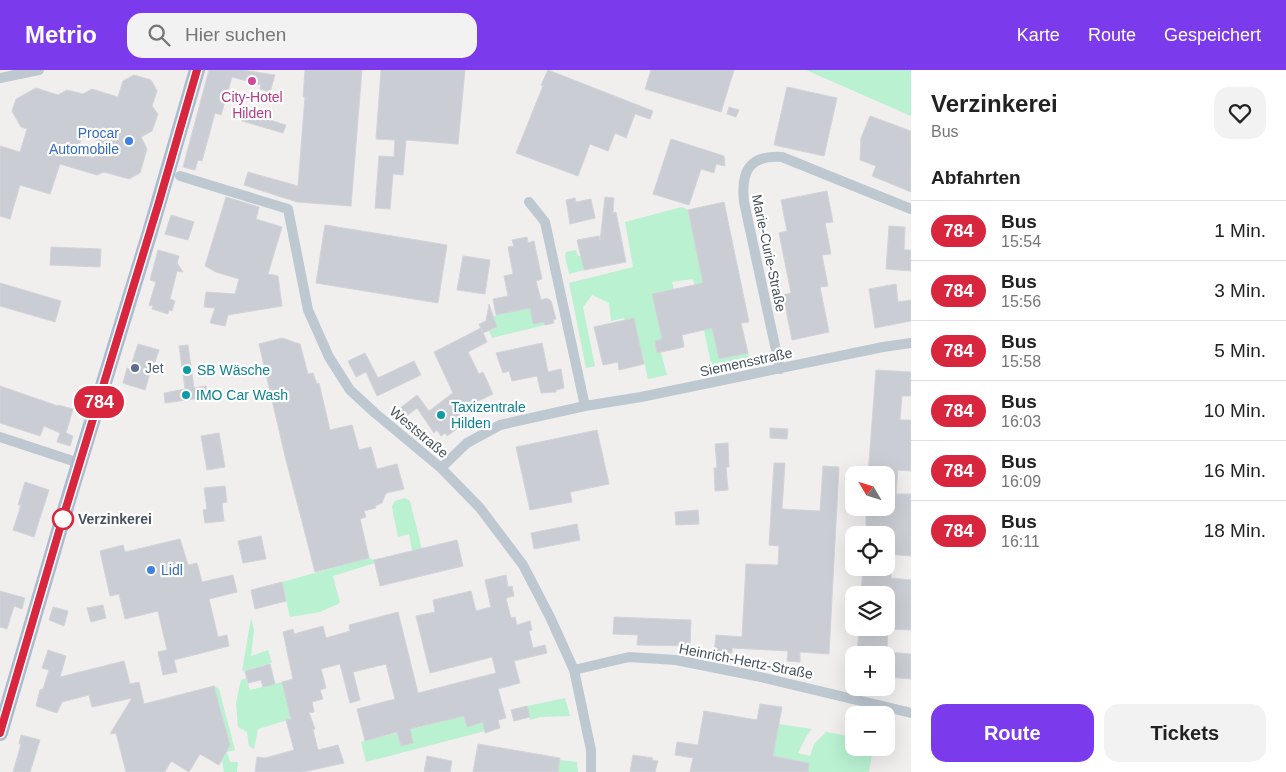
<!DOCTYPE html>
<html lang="de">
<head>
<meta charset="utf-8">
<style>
	:root { --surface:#fff; --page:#f2f2f2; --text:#222; --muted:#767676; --line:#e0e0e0; --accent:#7c3aed }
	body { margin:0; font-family:Arial,sans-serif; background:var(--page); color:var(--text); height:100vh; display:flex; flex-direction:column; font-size:19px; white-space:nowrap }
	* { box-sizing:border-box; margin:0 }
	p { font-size:16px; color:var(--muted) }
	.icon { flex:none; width:28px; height:28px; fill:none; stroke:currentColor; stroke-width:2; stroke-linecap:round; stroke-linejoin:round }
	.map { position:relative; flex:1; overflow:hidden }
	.sheet { display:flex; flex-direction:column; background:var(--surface); width:375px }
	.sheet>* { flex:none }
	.badge { padding:0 10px; border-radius:16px; font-size:18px; line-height:32px }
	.needle { width:32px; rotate:308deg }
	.controls { position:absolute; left:845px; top:396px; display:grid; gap:10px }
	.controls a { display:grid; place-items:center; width:50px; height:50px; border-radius:10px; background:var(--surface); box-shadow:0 5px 20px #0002; font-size:25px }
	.map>.badge { position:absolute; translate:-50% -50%; box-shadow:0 0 0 2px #fff }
	h2 { padding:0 20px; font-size:19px; line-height:45px }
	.round { display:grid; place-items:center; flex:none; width:52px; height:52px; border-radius:15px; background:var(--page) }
	.head { display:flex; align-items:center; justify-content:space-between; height:85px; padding:0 20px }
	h1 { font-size:24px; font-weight:600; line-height:38px }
	.primary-button { display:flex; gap:10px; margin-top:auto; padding:10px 20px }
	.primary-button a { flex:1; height:58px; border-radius:15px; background:var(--accent); color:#fff; font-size:20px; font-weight:600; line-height:58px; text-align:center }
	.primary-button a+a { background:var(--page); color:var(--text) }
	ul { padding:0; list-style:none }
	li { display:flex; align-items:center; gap:15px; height:60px; padding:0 20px; border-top:1px solid var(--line) }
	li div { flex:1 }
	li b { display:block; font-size:19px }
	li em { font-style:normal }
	li .badge { min-width:55px; font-weight:700; text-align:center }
	header { display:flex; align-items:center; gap:30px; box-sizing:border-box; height:70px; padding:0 25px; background:var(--accent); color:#fff }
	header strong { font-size:24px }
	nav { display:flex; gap:28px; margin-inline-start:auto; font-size:18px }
	.search { width:350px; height:45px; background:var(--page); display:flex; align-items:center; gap:12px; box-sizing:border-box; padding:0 18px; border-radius:15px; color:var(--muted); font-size:19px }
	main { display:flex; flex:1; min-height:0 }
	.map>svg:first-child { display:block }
</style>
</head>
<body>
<header>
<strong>Metrio</strong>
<div class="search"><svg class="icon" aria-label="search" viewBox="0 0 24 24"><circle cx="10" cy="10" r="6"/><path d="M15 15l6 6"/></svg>Hier suchen</div>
<nav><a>Karte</a><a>Route</a><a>Gespeichert</a></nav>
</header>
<main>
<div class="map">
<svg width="911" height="702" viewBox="0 0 911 702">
	<rect width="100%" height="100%" fill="#f1eeee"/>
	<path fill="#b9f1d1" d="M806,0H911V46Z
		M682,137L688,140L719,289L748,283L751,291L712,298L693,209L672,212L674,219L652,224L662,269L655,271L657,283H661L667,305L648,309L634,249L625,250L624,248L611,251L609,233L592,225L583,237L595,296L586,298L569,213L633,197L625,152Z
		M576,180L578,186H581L584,200L569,204L565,186L566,182Z
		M530,238L533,254L544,252L545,255L492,268L489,261L497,258L494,247L496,245Z
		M405,428L410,431L422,479L412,481L409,464L398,467L393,443L392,436L395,431Z
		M369,488L374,490L375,493L333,506L340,533L320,542L290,547L282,512Z
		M251,548L254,560L251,586L268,580L272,593L242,601Z
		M246,608L250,620L282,612L291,649L258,659L254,679L249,676L247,662L238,657L236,633L241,610Z
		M214,616L219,619L235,680L227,682L230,692H238L237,702H224L222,690L230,675Z
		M565,628L570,646L540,647L530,650L527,636Z
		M480,642L485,661L366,692L361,672Z
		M779,654L812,659L807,665L798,683L810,686L814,674L826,662L854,667V678H870L872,685L869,702H808L809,693L773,686Z
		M560,690L577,692L578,702H558Z"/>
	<path fill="#cacdd3" stroke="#d2d4da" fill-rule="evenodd" d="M209,0H242L275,5L270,22L260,19L261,15L232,7L221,45L215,43L202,91L198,90L195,100L183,97Z
		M305,0H362L351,136L297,132L244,115L248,102L298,116L305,27H303Z
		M381,0H465L458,74L406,70L403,105L393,104L390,139L375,138L379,86L394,87L395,70L376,69Z
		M548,0L653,41L650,49L635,44L626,68L615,63L608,81L590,74L578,106L516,83L543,16L541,15Z
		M651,0H734L721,42L645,19Z
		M134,5L151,10L157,21L152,36L158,44L152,61L141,67L147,79L140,103L129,109L104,102L97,105L60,94L50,124L20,115L10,149L0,146V76L20,82L27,59L21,57L12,41L16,29L36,18L58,25L67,20L83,24L92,19L118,27L123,11ZM82,66L99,71L94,88L77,83Z
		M787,17L837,28L824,86L774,75Z
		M729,37L739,40L736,47L727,44Z
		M244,42L286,55L283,63L242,51Z
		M870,46L911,61V122L872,106L876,96L860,90L861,68Z
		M671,69L724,86L725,96L716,94L714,103L701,99L689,135L653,124Z
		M827,121L833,152L825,153L831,184L822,185L828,216L820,217L829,262L792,270L783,225L791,223L779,163L787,161L781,130Z
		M226,127L259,137L256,149L282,157L268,204L278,206L282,236L228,245L225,256L210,253L215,238L204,237L206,222L235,224L239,209L216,202L205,196Z
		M605,127L614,128L613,143L616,142L626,192L584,200L577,170L599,166L600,171Z
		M575,128L576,132L591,129L595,148L570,154L566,130Z
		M724,132L749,252L741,253L748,283L719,289L712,258L682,265L684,277L657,283L655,271L662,269L652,224L703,213L688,140Z
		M171,145L194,152L188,170L165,164Z
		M325,155L447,175L438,233L316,213Z
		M889,156L905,157L904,180H911V201L886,199Z
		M527,167L528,173L534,171L542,209L536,211L541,230L547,228L551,231L556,249L553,250L554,253L545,255L544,252L533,254L530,238L496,245L493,229L508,226L504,206L513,204L508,177L514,176L512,170Z
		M51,177L101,179L100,197L50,195Z
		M158,180L179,186L177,193L183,202L177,201L170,229L175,231L172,241L169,240L168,244L152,239L153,236L149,235L156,212L150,210Z
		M463,186L490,190L485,224L457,220Z
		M0,213L61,231L55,252L0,236Z
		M896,214L898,232L911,230V251L875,258L869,219Z
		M489,234L497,257L483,263L479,254L486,251Z
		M634,248L644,294L619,300L618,292L603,295L594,257Z
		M481,258L487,272L468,282L479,304L483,302L493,324L457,341L463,352L458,356L460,357L447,366L445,363L441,366L437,360L434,363L417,338L405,347L399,339L417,325L429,341L453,323L434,282Z
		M282,268L300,274L308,304L313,303L317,314L319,313L330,360L352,355L359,380L371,377L377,399L397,394L404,419L386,423L382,433L375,436L376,438L364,441L366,447L360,449L369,488L315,502L285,386L259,274Z
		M542,273L548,302L561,299L564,318L556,320V322L541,323L537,306L512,311L509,301L503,303L496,283Z
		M138,274L159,280L155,292H153L145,320L123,313L127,298L130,299Z
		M188,275L194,318L206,316L208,327L165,333L164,323L185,319L179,276Z
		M365,283L378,308L414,291L421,305L377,326L366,302L356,307L348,291Z
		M876,300L911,302V326H902L900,350H911V401L898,400L896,424H911V486L886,484V465H866V438H886V405H868Z
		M0,316L58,336V335L73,339L66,363L73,366L70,376L57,372L60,363L44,356L40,366L0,353Z
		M770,358L788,359L787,369L770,368Z
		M597,360L609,414L570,422L572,432L530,440L516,377Z
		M219,363L225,397L207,400L201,366Z
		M728,373L729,397H726L728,420L715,421L714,398H717L715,374Z
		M774,393H785L782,439L820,441L823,396L839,397L829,584L800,582V592L787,591L788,581L732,578V583L714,582L716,565L742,567L746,494L778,495L779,476L769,475Z
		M25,412L49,420L34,467L13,460L21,435H18Z
		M225,416L227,432L222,433L224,451L205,453L203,440L207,439L204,418Z
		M698,440L699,454L676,455L675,442Z
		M577,454L580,470L534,479L531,463Z
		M261,466L266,489L243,493L238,471Z
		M180,469L188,495L197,493L202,512L233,505L237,522L209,529L218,567L227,565L229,576L174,590L177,602L163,605L158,582L167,580L158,541L125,549L119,524L110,526L100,481L123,475L125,482Z
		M457,470L463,496L380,516L374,490Z
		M863,498H891V508L911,510V560L888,559L887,582L911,584V609L886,607V585H857L859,558H886V525H861Z
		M506,505L508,517L512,516L514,526L506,528L511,548L515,547L517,555L530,551L532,560L529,561L533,578L545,575L547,583L514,591L520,613L498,619L506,648L498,650L500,658L485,663L483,652L467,657L464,646L410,659L413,673L401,676L397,662L365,671L357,639L395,629L386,594L353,602L360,630L350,633L340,594L321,599L326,618L320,620L323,629L312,632L314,642L309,643L315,659L313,660L318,680L338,675L344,693L303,702H255L257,687L265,688L294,680L286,650L291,649L282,612L293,609L283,562L293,559L294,564L323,556L326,568L350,561L349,555L398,542L418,623L496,603L492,587L430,603L416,546L435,542L433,530L471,521L476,541L491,537L485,510Z
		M282,512L286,531L255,539L251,520Z
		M0,521L25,528L22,539L14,536L7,559L0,557Z
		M103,535L106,548L91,552L87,538Z
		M53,537L68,541L64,556L49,550Z
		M614,547L691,550L690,576L637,575L638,565L613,564Z
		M48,580L66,586L60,607L124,591L130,614L139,612L144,634L214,616L230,675L219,695L200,684L189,702L171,691L165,702H126L116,663L110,664L132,628L92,637L89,625L62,632L57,643L36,636L40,620L43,619L49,600L42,598Z
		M270,594L275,614L263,617L261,610L248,613L245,601Z
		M760,634L782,637L773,686L809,693L808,702H690L693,688L675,685L677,672L698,675L704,641L757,650Z
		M527,636L530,647L514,651L511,640Z
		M21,665L40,670L30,702H13L21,674H19Z
		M478,674L560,688L558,702H473Z
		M633,685L653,688L652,690L658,691L655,702H630Z
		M427,686L452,691L450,702H424Z"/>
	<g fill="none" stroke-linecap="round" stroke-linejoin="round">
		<path stroke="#bec8d1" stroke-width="10" d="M0,8L39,0
			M180,106L288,139L308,240L329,287L350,320L375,343L441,398L480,438L523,495L550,547L574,600L591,680V702
			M529,132L545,152L585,336
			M780,299L744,132C741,102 748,85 782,87L911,139
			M0,367L79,393
			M441,398L467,373L500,355L585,336L641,327L883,277L911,273
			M574,600L629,587L676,590L756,606L911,643"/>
		<path stroke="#acbccf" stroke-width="16" d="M0,663L69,427L150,162L197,0"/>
	</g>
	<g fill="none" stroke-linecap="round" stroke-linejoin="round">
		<g stroke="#fff" stroke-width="11">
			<path id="line" d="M0,663L62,451L159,132L197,0"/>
		</g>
		<use href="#line" stroke="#d7263d" stroke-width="8"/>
	</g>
	<circle fill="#d1479c" stroke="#fff" stroke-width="2" cx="252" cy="11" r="5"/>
	<g fill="#3f7fe0" stroke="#fff" stroke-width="2">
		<circle cx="129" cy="71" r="5"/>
		<circle cx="151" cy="500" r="5"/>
	</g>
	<circle fill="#5c6f8a" stroke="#fff" stroke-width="2" cx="135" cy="298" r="5"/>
	<g fill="#0f9aa8" stroke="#fff" stroke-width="2">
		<circle cx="187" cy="300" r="5"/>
		<circle cx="186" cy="325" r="5"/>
		<circle cx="441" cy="345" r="5"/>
	</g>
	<circle fill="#fff" stroke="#d7263d" stroke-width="2.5" cx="63" cy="449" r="10"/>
	<g text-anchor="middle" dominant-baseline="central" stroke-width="4.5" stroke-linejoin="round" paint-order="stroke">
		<g font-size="14" fill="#b23c85" stroke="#fff">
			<text x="252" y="27">City-Hotel<tspan x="252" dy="16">Hilden</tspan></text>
		</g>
		<g font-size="14" fill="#366cbe" stroke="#fff" text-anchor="end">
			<text x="119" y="63">Procar<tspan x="119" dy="16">Automobile</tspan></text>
			<text x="161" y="500" text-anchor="start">Lidl</text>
		</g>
		<g font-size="14" fill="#45515c" stroke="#fff">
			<text transform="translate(769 183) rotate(78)">Marie-Curie-Straße</text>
			<text transform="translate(746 292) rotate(-12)">Siemensstraße</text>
			<text transform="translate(419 362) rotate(40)">Weststraße</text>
			<text transform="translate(746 591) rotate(11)">Heinrich-Hertz-Straße</text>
		</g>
		<g font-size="14" fill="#4e5e75" stroke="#fff" text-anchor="start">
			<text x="145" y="298">Jet</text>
		</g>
		<g font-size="14" fill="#0d838f" stroke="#fff" text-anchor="start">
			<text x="197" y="300">SB Wäsche</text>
			<text x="196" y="325">IMO Car Wash</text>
			<text x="451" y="337">Taxizentrale<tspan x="451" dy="16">Hilden</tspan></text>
		</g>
		<g font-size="14" font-weight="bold" fill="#45515c" stroke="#fff" text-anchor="start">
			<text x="78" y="449">Verzinkerei</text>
		</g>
	</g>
</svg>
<div class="controls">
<a><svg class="needle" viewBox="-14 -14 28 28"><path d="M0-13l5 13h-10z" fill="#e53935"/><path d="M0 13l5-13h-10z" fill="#767676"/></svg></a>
<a><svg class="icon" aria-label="locate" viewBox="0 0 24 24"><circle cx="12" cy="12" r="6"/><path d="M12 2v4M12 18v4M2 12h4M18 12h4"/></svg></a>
<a><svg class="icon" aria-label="layers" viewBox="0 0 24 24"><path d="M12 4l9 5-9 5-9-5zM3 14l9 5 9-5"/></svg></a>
<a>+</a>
<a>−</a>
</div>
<b class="badge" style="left:99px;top:332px;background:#d7263d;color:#fff">784</b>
</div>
<section class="sheet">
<div class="head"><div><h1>Verzinkerei</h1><p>Bus</p></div><a class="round"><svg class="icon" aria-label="heart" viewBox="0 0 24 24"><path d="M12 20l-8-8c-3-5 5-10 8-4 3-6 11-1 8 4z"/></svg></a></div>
<h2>Abfahrten</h2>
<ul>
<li><span class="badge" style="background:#d7263d;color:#fff">784</span><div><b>Bus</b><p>15:54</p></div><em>1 Min.</em></li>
<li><span class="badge" style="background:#d7263d;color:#fff">784</span><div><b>Bus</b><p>15:56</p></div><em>3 Min.</em></li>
<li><span class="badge" style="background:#d7263d;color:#fff">784</span><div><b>Bus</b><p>15:58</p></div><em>5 Min.</em></li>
<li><span class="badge" style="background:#d7263d;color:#fff">784</span><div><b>Bus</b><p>16:03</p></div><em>10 Min.</em></li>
<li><span class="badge" style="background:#d7263d;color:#fff">784</span><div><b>Bus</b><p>16:09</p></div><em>16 Min.</em></li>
<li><span class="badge" style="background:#d7263d;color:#fff">784</span><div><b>Bus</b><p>16:11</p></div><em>18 Min.</em></li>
</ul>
<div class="primary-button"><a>Route</a><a>Tickets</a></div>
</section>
</main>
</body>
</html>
